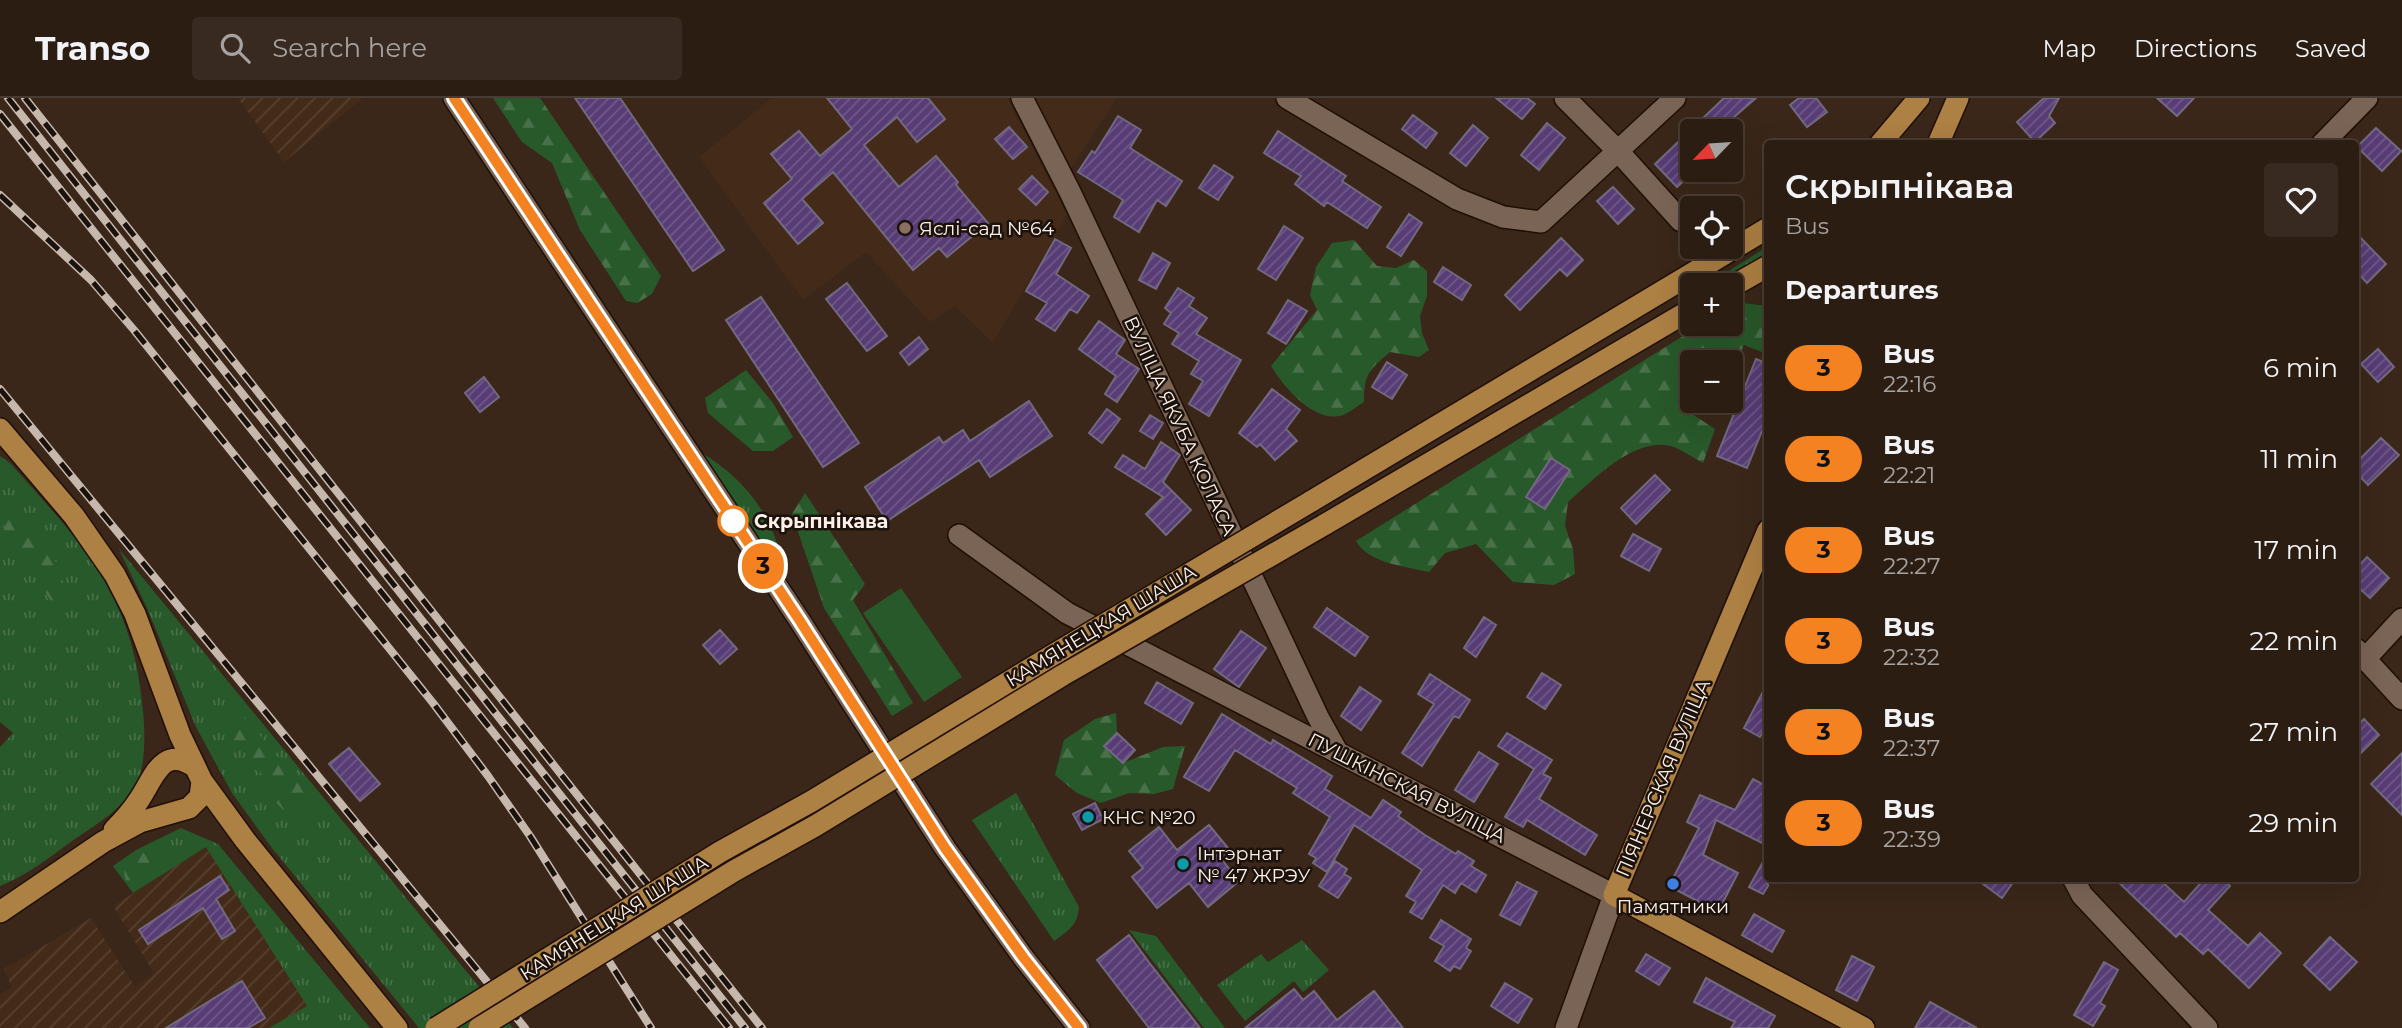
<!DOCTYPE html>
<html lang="en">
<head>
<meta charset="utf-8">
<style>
	:root { --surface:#2c1d13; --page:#382a21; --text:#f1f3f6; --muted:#a6a2a0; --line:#483b33 }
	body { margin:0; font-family:Montserrat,sans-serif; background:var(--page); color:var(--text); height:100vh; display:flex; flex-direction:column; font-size:26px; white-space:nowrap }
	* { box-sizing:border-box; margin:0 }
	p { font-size:23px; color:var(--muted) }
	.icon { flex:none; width:38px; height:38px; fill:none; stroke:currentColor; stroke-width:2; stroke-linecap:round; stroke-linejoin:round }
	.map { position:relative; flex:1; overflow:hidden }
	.details { position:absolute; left:1764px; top:42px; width:595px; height:742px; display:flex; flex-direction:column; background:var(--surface); border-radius:7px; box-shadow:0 7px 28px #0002,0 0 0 2px var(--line) }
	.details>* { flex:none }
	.badge { padding:0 14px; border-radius:23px; font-size:24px; line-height:46px }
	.needle { width:46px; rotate:245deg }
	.fabs { position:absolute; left:1680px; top:21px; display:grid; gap:14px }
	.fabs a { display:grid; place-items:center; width:63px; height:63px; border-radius:7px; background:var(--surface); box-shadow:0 7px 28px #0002,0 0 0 2px var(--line); font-size:35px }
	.map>.badge { position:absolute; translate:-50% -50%; box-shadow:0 0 0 4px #fff }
	h2 { padding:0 21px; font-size:26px; line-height:63px }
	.round { display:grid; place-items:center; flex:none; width:74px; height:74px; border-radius:7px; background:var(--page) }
	.headline { display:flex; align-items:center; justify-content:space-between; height:119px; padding:0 21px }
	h1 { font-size:33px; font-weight:600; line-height:52px }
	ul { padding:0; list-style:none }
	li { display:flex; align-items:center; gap:21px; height:91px; padding:0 21px }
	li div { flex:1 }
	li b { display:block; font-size:26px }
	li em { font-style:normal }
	li .badge { min-width:77px; font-weight:700; text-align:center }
	header { display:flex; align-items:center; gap:42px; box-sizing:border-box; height:98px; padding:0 35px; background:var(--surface); border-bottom:2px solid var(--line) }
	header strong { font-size:33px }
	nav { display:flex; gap:38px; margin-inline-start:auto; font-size:24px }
	.search { width:490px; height:63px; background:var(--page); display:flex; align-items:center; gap:18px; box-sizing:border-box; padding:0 24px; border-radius:7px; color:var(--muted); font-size:26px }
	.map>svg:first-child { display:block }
</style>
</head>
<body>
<header>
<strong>Transo</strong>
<div class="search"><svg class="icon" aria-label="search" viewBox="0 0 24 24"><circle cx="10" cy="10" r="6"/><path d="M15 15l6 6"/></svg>Search here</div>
<nav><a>Map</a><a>Directions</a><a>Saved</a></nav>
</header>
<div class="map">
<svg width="2402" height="930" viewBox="0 0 2402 930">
	<defs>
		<pattern id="industrial-furrows" width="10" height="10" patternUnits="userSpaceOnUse" patternTransform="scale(1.75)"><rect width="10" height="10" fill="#442b19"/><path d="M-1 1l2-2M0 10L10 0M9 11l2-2" fill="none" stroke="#57402f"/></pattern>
		<pattern id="grass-tufts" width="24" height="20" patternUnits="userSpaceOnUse" patternTransform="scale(1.75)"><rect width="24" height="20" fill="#28592a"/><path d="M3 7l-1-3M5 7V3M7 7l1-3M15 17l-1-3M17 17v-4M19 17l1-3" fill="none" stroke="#487149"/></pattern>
		<pattern id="forest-firs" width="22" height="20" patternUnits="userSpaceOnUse" patternTransform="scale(1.75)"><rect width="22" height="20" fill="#28592a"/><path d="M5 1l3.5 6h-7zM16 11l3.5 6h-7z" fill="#487149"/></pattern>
		<pattern id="building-hatch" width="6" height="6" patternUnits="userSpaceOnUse" patternTransform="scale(1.75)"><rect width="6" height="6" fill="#573c75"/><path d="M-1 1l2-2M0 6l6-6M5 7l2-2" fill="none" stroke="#705889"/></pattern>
	</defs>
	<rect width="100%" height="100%" fill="#3a2719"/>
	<path fill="#442b19" d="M772,0H1007L1067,117L993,245L955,208L930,224L866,154L803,202L699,59Z
		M1032,0H1117L1070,72Z"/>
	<path fill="url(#industrial-furrows)" d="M238,0H363L284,64Z
		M206,749L308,908L269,930H0V897L12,889L4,871L91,820L135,889L154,875L113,808Z"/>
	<path fill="url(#grass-tufts)" d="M1767,149V158L1714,187H1706Z
		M699,353C750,384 775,421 786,479Z
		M0,358L10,365C84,448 133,496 143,613C145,633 146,668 136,687C123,711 94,728 72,743C50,759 26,778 0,788V649L13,635L0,624Z
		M119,451L513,930H419L272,750L232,695L196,629L147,510Z
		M1016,695L1079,809C1078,827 1068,833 1054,843L972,722Z
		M181,730L218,746L370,930H269L307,908L206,749L133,795L113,768L136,752Z
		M1129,832L1156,838L1225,930H1204Z
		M1302,842L1329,872L1303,894L1294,883L1245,923L1217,887L1261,856L1268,864Z"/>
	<path fill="url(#forest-firs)" d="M493,0H540L661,178L652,196L637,205L626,203L580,132L552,65L522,44Z
		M1354,142L1377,168L1396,170L1414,162L1427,173V198L1420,218L1422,235L1429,252L1419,259L1390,254C1369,272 1364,276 1364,304C1357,308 1348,316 1340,318C1312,323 1284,289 1271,268L1317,212L1310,197L1316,169L1332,145Z
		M1735,204L1767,208V256L1744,247L1731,277V264H1692V287L1679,298L1680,308L1715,331L1703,365C1694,360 1684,353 1674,349C1636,336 1593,382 1568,404L1565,428L1573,451L1575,476L1554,487L1513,484L1476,446L1445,455L1429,474C1404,468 1370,466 1356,443L1702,226H1731V207Z
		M746,272L773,305L793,339L773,353H753L708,315L705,300Z
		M0,395L25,420L39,444L57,465L65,490V500L60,504L51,503L37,481L19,465L12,452L0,417Z
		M805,395L865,486L853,502L913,605L892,618L824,510L792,416Z
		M1116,615L1117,635L1105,648L1123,665L1163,649L1185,648L1173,691L1154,696L1129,695L1101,705L1077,695L1055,677L1064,642L1095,621Z
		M236,617L242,618L248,623L305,692C317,711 303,726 284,712C270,702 265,680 256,666C249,657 239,651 233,642C230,635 229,628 231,620Z
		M159,749L173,751L177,760L175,764L142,787L137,789L127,785C116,763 141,753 159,749Z"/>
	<path fill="#28592a" d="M901,490L962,579L924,604L863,515Z"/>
	<path fill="url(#building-hatch)" stroke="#72687f" stroke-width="2" d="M575,0H620L724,152L693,173Z
		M827,0H928L945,21L917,44L897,19L864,47L899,89L936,58L958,84L956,87L988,125L947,159L939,150L913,172L833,74L802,101L823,125L798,146L764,105L792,81L771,56L799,33L820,58L852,31Z
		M1496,0H1527L1535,6L1522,21Z
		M1724,0H1756L1718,33H1692V75L1677,89L1655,66Z
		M1799,0H1816L1827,14L1807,29L1790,7Z
		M2044,0H2059L2049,18L2055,25L2035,44L2017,24Z
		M2157,0H2194L2177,18Z
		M1413,17L1437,35L1426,50L1402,31Z
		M1118,18L1141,32L1130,50L1182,83L1166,108L1157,102L1139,134L1114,119L1123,102L1078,74L1092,53L1095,55Z
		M1547,25L1565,40L1539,72L1521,57Z
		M1473,27L1488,40L1466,68L1450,55Z
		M1009,29L1027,49L1013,61L995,41Z
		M2376,30L2401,53L2382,73L2357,49Z
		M1278,33L1346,78L1342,83L1381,109L1367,130L1327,104L1324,108L1295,86L1301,78L1264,55Z
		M1214,67L1233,79L1218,102L1199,90Z
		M1032,78L1048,94L1036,107L1019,91Z
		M1613,89L1634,111L1618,126L1597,103Z
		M1409,116L1422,125L1401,158L1387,149Z
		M1284,128L1303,140L1276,182L1258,171Z
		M2356,135L2386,166L2367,185L2356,173Z
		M1561,140L1583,162L1567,178L1560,171L1520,212L1505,197Z
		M1055,141L1071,150L1056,176L1089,198L1077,215L1070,211L1055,233L1036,221L1047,205L1026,193Z
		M1153,155L1170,165L1156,191L1139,182Z
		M1443,169L1471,187L1462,202L1434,184Z
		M847,185L887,238L867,253L826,201Z
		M1178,190L1194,200L1189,208L1207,220L1196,236L1241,262L1209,318L1189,306L1203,283L1191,276L1199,263L1172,246L1179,235L1164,226L1171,215L1165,210Z
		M761,199L859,345L823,369L726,222Z
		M1288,202L1307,213L1286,246L1268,235Z
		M1099,223L1125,242L1116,256L1139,271L1117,304L1105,296L1116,278L1079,251Z
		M919,239L928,251L909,267L900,255Z
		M2378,251L2394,269L2378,284L2361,266Z
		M1756,261L1768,266V318L1747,370L1717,358Z
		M1387,264L1407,277L1392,301L1372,289Z
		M484,279L499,299L480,314L465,295Z
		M1272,291L1300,312L1286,331L1297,343L1275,362L1260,346L1257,349L1239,335Z
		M1029,303L1052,338L990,379L979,362L887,423L865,389L939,339L943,345L963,332L970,343Z
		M1107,311L1120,321L1102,345L1089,335Z
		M1150,317L1163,325L1153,341L1140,333Z
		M2381,340L2399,357L2368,387L2356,374V365Z
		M1161,344L1180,357L1163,384L1191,412L1166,437L1146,416L1163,399L1115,369L1123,357L1145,371Z
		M1551,360L1570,372L1545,411L1526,399Z
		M1655,377L1670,392L1636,426L1621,410Z
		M1633,436L1661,451L1649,473L1621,458Z
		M2367,459L2389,480L2370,500L2356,487V471Z
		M1327,510L1368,539L1355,558L1314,529Z
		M1484,519L1496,527L1476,559L1464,550Z
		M720,532L737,551L720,566L703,547Z
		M1241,533L1266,550L1239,589L1214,571Z
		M1542,575L1561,587L1545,611L1527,599Z
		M1430,576L1470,602L1459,620L1454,618L1422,668L1402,655L1434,606L1418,596Z
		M1157,584L1193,605L1181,626L1145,605Z
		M1768,584V625L1760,639L1744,630Z
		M1360,589L1381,603L1361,632L1341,618Z
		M1222,616L1271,646L1273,642L1332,678L1325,691L1371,720L1383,702L1401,714L1398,718L1425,737L1456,756L1458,753L1474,763L1471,768L1486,777L1476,794L1461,785L1455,795L1443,787L1422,821L1410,814L1416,804L1406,798L1422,772L1354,727L1327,774L1313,765L1316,760L1309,756L1330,719L1293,695L1297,690L1235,652L1209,693L1184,679Z
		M2364,621L2379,637L2356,660V629Z
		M1117,635L1135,652L1123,665L1104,648Z
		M1507,635L1552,662L1543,676L1551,680L1539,701L1597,737L1585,757L1527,722L1523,729L1505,719L1534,671L1498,648Z
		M349,650L380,686L360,703L329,666Z
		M1479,654L1498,666L1474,704L1455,692Z
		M2402,655V717L2371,686Z
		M1753,681L1768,689V748L1716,722L1703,757L1738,775L1718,814L1669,788L1699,730L1687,724L1700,697L1735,712Z
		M1095,705L1103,721L1082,732L1073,716Z
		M1209,727L1233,756L1223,763L1239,783L1208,809L1189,785L1157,810L1132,779L1143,770L1129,753L1159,729L1177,752Z
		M1768,755V788L1763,796L1749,789Z
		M1335,763L1347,771L1344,776L1351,780L1338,800L1319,788Z
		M220,778L229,792L216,801L235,833L222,841L203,810L148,846L139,832Z
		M1975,780H2016L2002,800Z
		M2114,780H2158L2184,804L2205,780H2223L2230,788L2208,812L2248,848L2260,835L2281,855L2249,890L2208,851L2203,856L2180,835L2176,839Z
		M1517,784L1537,794L1520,827L1500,817Z
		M1754,816L1784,833L1772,854L1742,837Z
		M1441,822L1471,841L1466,850L1471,853L1460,871L1454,868L1450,873L1435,863L1444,848L1430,840Z
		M1129,837L1148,863L1200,930H1149L1097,862Z
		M2330,839L2357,864L2330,892L2304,867Z
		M1646,856L1670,870L1659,887L1636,873Z
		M1852,858L1874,869L1857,903L1836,892Z
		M2104,864L2118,872L2100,905L2105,908L2093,928L2074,917Z
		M1706,880L1775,918L1768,930H1731L1735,924L1694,904Z
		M242,883L265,920L248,930H166Z
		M1505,885L1532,901L1518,925L1491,908Z
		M1294,891L1303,902L1314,893L1337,922L1374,893L1403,930H1245Z
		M1930,904L1977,930H1915Z"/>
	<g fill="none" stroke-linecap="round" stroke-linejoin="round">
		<g stroke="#200f04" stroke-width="24">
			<path id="minor" d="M454,0L800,523L945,750L1023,859L1079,930
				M1022,0L1070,94L1318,619L1338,655
				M1287,0L1457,101L1503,119L1541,124L1675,0
				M1565,0L1617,52L1681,123
				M2322,46L2367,0
				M959,437L1067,515L1614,797L1566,930
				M2356,551L2402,601
				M2365,561L2402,521
				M2073,780L2082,797L2207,930"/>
		</g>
		<g stroke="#200f04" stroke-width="24">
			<path id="major" d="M1880,46L1919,0
				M1938,46L1958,0
				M1731,189L1768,168
				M0,331L74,418L115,477L135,516L180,637L202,683L200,699L189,710L140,724L103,744L0,814
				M1310,404L1768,130
				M1324,427L1692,211
				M1768,432L1614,797L1864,930
				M202,683L245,742L397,930
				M114,732C124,722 132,713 139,702C154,680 162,646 195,669"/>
		</g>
		<use href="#minor" stroke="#7a6455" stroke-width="21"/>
		<use href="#major" stroke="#ad8044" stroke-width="21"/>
		<g stroke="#c7b8ae" stroke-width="8">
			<path id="rail" d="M8,0L745,930
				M25,0L762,930
				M0,16L729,930
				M0,97L91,182L134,232L433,605L488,678L530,738L651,930
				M0,291L525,930"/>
		</g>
		<use href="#rail" stroke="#1b120c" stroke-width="5" stroke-dasharray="16" stroke-linecap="butt"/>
		<g stroke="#200f04" stroke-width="24" stroke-linecap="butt">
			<path id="major-bridge" d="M436,930L720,754L812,703L1051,558L1310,404
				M479,930L734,773L815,728L1063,577L1324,427"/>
		</g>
		<use href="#major-bridge" stroke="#ad8044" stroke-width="21"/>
	</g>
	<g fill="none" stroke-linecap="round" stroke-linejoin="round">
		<g stroke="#fff" stroke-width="16">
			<path id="line" d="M454,0L800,523L945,750L1023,859L1079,930"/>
		</g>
		<use href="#line" stroke="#f58220" stroke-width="10"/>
	</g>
	<circle fill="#8d6e63" stroke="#1b120c" stroke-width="2.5" cx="905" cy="130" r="7"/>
	<circle fill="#fff" stroke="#f58220" stroke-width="3.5" cx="733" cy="423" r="14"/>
	<g fill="#0f9aa8" stroke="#1b120c" stroke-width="2.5">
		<circle cx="1088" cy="719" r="7"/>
		<circle cx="1183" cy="766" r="7"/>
	</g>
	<circle fill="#3f7fe0" stroke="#1b120c" stroke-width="2.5" cx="1673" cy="786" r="7"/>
	<g text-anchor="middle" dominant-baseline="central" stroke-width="5" stroke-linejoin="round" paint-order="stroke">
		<g font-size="19" fill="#fef0e8" stroke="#1b120c" text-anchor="start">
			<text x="919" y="130">Яслі-сад №64</text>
			<text x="1102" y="719">КНС №20</text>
			<text x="1197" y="755">Інтэрнат<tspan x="1197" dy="22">№ 47 ЖРЭУ</tspan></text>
			<text x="1673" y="808" text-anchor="middle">Памятники</text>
		</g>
		<g font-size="19" fill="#fef0e8" stroke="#1b120c">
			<text transform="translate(1180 328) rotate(65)">ВУЛІЦА ЯКУБА КОЛАСА</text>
			<text transform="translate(1101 528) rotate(-31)">КАМЯНЕЦКАЯ ШАША</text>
			<text transform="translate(1663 680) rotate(-67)">ПІЯНЕРСКАЯ ВУЛІЦА</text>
			<text transform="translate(1407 690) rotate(27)">ПУШКІНСКАЯ ВУЛІЦА</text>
			<text transform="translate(614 820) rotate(-32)">КАМЯНЕЦКАЯ ШАША</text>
		</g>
		<g font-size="19" font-weight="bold" fill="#fef0e8" stroke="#1b120c" text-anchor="start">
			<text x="754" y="423">Скрыпнікава</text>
		</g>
	</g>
</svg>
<div class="fabs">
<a><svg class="needle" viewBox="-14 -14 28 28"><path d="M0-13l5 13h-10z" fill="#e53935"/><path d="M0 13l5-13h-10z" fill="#a6a2a0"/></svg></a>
<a><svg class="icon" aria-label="locate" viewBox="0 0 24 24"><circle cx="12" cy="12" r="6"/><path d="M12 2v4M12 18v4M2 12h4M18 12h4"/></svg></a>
<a>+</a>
<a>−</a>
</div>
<b class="badge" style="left:763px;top:468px;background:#f58220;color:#111">3</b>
<section class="details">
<div class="headline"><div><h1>Скрыпнікава</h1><p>Bus</p></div><a class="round"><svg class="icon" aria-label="heart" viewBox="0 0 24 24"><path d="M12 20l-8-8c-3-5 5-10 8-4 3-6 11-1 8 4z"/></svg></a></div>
<h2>Departures</h2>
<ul>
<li><span class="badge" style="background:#f58220;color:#111">3</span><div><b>Bus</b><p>22:16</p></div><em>6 min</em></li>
<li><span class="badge" style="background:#f58220;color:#111">3</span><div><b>Bus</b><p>22:21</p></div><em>11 min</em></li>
<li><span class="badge" style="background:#f58220;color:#111">3</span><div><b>Bus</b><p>22:27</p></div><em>17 min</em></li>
<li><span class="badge" style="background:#f58220;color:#111">3</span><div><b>Bus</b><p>22:32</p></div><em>22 min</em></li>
<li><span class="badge" style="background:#f58220;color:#111">3</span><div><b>Bus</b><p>22:37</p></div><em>27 min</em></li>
<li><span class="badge" style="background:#f58220;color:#111">3</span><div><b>Bus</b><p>22:39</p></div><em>29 min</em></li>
</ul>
</section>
</div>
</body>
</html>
